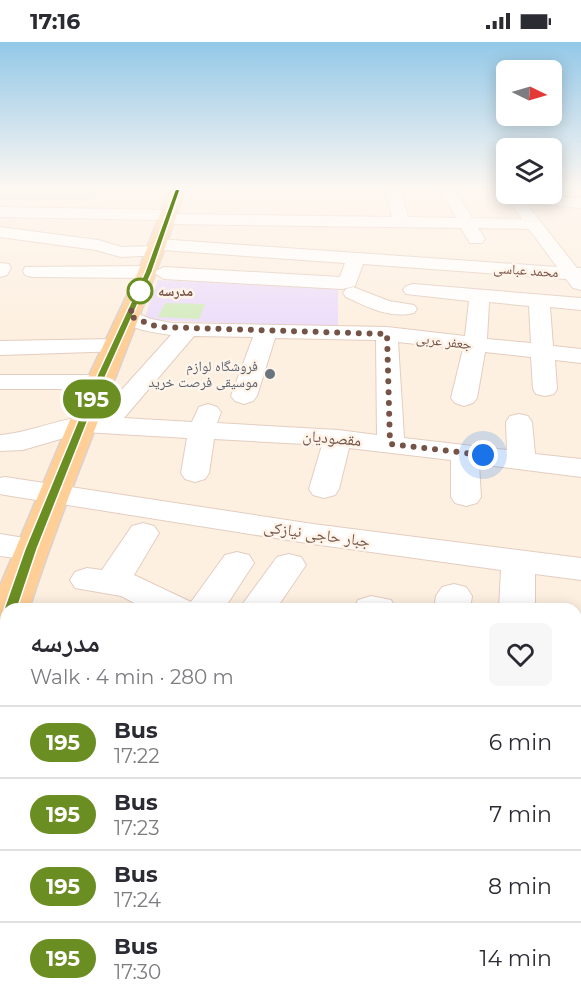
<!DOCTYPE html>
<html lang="en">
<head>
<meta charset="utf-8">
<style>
	:root { --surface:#fff; --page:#f7f7f7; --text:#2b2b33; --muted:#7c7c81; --line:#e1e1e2 }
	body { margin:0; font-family:Montserrat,"Noto Naskh Arabic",sans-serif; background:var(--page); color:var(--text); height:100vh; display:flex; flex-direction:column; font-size:22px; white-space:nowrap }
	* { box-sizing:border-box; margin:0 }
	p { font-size:20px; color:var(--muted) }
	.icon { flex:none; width:33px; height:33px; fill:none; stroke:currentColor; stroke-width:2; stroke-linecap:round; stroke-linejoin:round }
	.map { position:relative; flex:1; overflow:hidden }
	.details { position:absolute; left:0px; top:561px; width:582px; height:402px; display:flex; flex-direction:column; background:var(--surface); border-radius:18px 18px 0 0; box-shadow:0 3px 15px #0003 }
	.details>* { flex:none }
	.badge { padding:0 12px; border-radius:20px; font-size:21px; line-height:39px }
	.needle { width:39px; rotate:95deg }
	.tools { position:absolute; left:496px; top:18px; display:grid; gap:12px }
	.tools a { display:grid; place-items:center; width:66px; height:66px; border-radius:9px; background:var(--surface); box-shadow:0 3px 15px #0003; font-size:30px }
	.you { position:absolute; width:30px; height:30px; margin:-15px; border:4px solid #fff; border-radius:50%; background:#1a73e8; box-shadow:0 0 0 9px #1a73e833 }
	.map>.badge { position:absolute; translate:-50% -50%; box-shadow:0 0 0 3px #fff }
	.round { display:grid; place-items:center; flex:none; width:63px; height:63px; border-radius:9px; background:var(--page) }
	.summary { display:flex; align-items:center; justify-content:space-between; height:102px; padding:0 30px }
	h1 { font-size:28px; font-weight:700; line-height:45px }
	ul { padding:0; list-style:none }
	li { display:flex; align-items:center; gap:18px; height:72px; padding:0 30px; border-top:2px solid var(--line) }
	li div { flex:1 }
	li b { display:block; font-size:22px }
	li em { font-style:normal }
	li .badge { min-width:66px; font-weight:700; text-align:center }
	.status { display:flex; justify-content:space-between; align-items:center; height:42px; padding:0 30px; background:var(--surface); direction:ltr }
	.status svg { height:16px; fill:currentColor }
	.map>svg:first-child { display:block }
</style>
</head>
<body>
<div class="status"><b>17:16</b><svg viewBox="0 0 49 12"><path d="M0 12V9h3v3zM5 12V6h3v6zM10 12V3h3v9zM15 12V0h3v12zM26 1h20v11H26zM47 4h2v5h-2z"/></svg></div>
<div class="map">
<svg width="581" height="963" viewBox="0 0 581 963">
	<rect width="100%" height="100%" fill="#fdf0e1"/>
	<path fill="#eddefa" d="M158,238L338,247V285L151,278L145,275Z"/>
	<path fill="#d5ecbf" d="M0,148H96L92,157L0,158Z
		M165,261L205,262L199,277L158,275Z"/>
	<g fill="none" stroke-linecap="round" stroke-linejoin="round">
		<g stroke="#e4cdc0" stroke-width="2">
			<path id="minor" d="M225,148H239L240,150L233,154L228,153Z
				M386,148H400L408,175L456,176L441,148H455L472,176L522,177L504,152L507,149V152L581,156V166L526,161L577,226H581V248L573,246L566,237L363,222L355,244L342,247L164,237L156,232L148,236L32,235L25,233L23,229L25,225L148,224L156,229L164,225L340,235L345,221L163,208L161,213L121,215L96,208L0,195V185L98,198L122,205L151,204L152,198L158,197L557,225L529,187L478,186L485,197L482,201H470L461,186L168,182L160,178L0,175V165L169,168L176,172L392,175Z
				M0,221L9,222L11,226L7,233L0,235Z
				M413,242L581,256V268L550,265L553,304L581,307V321L555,318L557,347L554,352L545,354L536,352L533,347L531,315L485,310L477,356L473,361L464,364L455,361L451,356L463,307L398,300L404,396L507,408L506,380L510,374L519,372L528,374L532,380L535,412L581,417V435L479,422L481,455L477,461L466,464L455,461L451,455V418L349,406L339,447L335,453L324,456L313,453L309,447L322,403L214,397L209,431L205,437L195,440L185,437L181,431L187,396L84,390L23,408L0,409V393C33,391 64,373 97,375L171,293C155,290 129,289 119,274L122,270L129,268L151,277L172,281L387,285L465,294L469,259L406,252L403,248L406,244ZM489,260L529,264L531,301L487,297ZM194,294L253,295L231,354L235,359L244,362L253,359L257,354L275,296L376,298L377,393L338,388L217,381L221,370L217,365L208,362L199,365L192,380L124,376Z
				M353,245L389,259L414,263L417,267L414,271C390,277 367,265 346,255L343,251L346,247Z
				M115,297L123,299L126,304L123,309L0,313V299Z
				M0,333H99L108,335L111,340L108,345L99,347H0Z
				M5,435L313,482L581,516V538L535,532V567H499L501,528L313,502L5,453L0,452V436Z
				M143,481L154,484L159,491L134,533L191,560L225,513L237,510L249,513L254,521L224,567H146L121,554L75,546L70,538L75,530L87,526L102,528L132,484Z
				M0,492L43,499L47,507L43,515L31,518L0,514Z
				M289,512L301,515L306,523L276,567H239L277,515Z
				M454,542L466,545L472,554L470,567H434L436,554L442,545Z
				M371,554L391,558L396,567H353L358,558Z
				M0,644L6,645V679L0,678Z
				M576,705L581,706V744L576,743Z
				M0,749L6,750V790L0,791Z
				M581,749V792L578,793H576V751Z
				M576,904L581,906V963L563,957H576Z
				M127,957H185L182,963H125Z"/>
		</g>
		<g stroke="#dbd2cf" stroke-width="3">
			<path id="major" d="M169,148H185C138,290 75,425 29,567H6V609L0,611V544L86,340L138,230Z"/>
		</g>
		<use href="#minor" fill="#fff" fill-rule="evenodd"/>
		<use href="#major" fill="#ffcf97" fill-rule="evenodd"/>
	</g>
	<linearGradient id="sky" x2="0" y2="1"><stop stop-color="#93c8e8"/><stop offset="0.52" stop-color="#fef8f2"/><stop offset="1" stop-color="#fef8f2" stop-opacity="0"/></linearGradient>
	<rect width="581" height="283" fill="url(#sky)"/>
	<path fill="#6b8e23" stroke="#fff" stroke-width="1.5" d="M177,147L180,148L152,230L103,340L37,507L17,567L15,570H6L4,567L25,507L94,340L145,230L175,148Z"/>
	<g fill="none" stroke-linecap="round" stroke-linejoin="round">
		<path stroke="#765347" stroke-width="6" stroke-dasharray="0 10.8" d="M140,249L129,274L158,285L387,292L390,402L483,413"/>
	</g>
	<circle fill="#fff" stroke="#6b8e23" stroke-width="3" cx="140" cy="249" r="12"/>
	<circle fill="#6b7280" stroke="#fff4e9" stroke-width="2" cx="270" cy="332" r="6"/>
	<g text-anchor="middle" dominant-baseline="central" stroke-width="5" stroke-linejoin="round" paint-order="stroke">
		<g font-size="14" fill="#765347" stroke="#fff4e9">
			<text transform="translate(526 228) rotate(4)">محمد عباسی</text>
			<text transform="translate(444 299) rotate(7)">جعفر عربی</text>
		</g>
		<g font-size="14" font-weight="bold" fill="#765347" stroke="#fff4e9" text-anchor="start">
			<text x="158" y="249">مدرسه</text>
		</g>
		<g font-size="14" fill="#5b616d" stroke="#fff4e9" text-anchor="end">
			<text x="258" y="324">فروشگاه لوازم<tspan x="258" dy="16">موسیقی فرصت خرید</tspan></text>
		</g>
		<g font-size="16" fill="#765347" stroke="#fff4e9">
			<text transform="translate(332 396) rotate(5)">مقصودیان</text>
			<text transform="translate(317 492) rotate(8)">جبار حاجی نیازکی</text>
		</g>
	</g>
</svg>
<div class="tools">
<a><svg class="needle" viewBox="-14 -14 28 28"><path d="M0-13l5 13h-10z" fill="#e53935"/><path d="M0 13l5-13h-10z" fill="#7c7c81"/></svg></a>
<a><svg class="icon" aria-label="layers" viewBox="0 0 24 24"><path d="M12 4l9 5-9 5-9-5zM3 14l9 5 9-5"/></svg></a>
</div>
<div class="you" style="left:483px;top:413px"></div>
<b class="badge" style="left:92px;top:357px;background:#6b8e23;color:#fff">195</b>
<section class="details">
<div class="summary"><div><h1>مدرسه</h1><p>Walk · 4 min · 280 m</p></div><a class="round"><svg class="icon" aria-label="heart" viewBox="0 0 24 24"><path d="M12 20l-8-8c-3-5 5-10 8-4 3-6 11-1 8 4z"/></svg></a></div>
<ul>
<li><span class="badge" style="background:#6b8e23;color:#fff">195</span><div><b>Bus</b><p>17:22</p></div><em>6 min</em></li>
<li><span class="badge" style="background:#6b8e23;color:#fff">195</span><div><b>Bus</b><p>17:23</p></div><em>7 min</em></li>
<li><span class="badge" style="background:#6b8e23;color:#fff">195</span><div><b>Bus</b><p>17:24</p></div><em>8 min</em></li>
<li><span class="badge" style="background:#6b8e23;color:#fff">195</span><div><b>Bus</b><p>17:30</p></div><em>14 min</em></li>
</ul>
</section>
</div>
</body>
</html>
